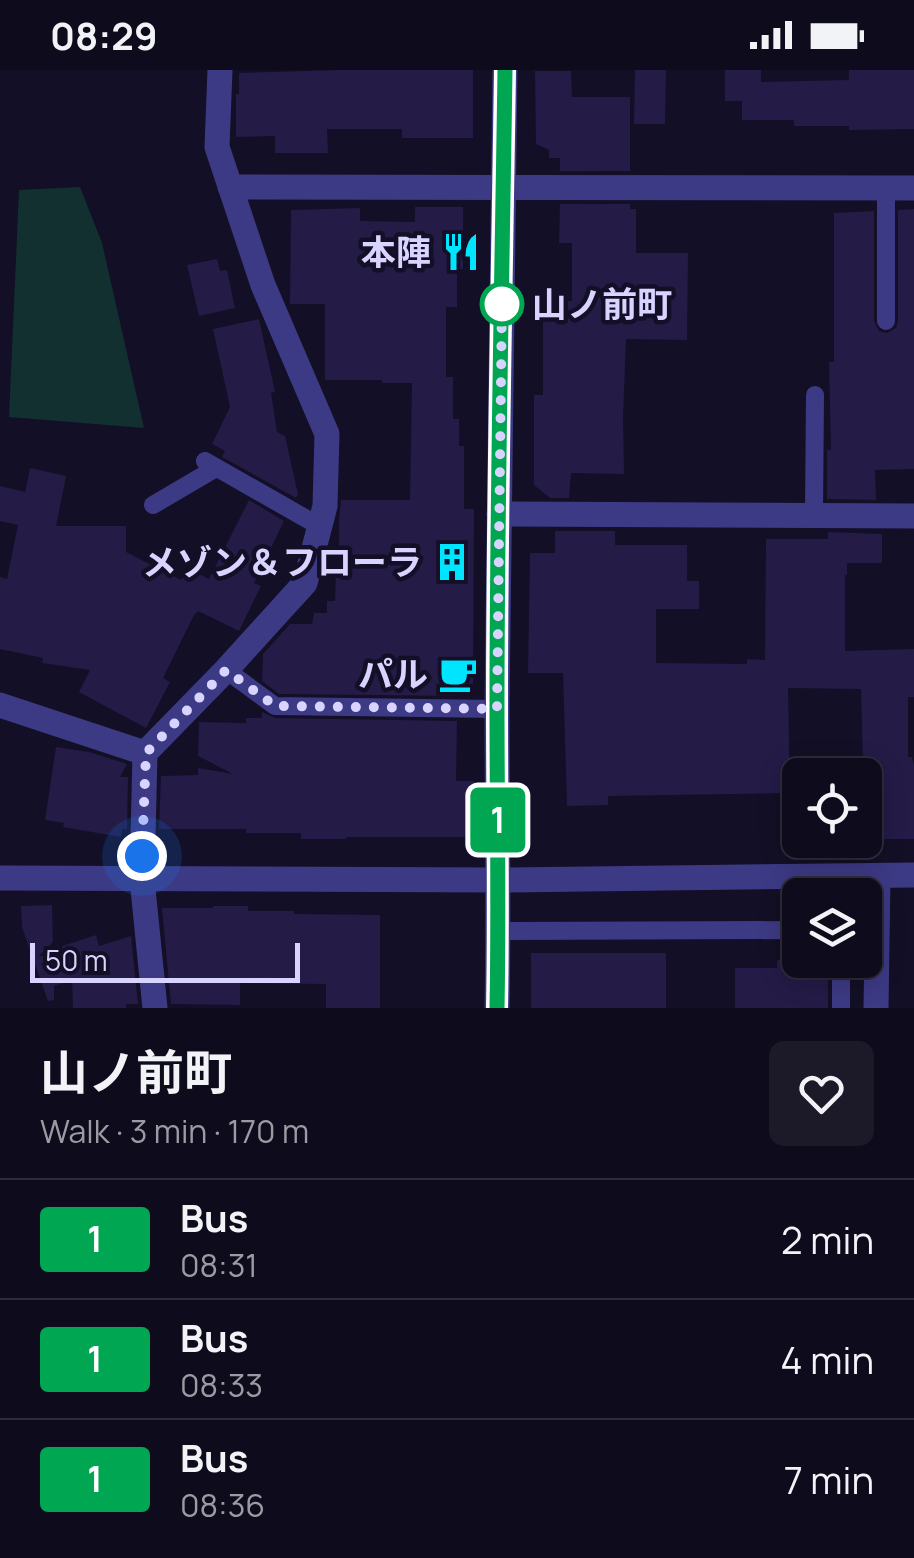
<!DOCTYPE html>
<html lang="en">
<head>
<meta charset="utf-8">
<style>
	:root { --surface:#0e0b1c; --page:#1c1929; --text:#f1f3f6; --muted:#9b9ba3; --line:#2e2b3b }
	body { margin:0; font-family:Manrope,"Noto Sans JP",sans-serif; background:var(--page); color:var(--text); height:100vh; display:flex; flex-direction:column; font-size:38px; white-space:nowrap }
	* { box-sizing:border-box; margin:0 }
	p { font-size:32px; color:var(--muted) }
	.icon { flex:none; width:55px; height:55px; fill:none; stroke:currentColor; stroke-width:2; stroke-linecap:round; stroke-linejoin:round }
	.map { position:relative; height:938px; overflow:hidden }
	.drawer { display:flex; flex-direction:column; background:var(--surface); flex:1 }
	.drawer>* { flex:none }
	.badge { padding:0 20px; border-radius:8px; font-size:35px; line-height:65px }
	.controls { position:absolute; left:782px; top:688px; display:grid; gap:20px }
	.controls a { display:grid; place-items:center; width:100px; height:100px; border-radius:15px; background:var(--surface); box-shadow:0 5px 25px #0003,0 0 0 2px var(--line); font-size:50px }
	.scale { position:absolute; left:30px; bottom:25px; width:270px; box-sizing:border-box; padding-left:10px; border:5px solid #d9d4ff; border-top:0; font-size:28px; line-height:35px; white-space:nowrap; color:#d9d4ff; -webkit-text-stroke:8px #130f26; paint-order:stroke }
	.you { position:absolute; width:50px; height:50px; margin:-25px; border:8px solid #fff; border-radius:50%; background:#1a73e8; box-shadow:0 0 0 15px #1a73e833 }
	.map>.badge { position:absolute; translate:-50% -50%; box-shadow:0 0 0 5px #fff }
	.round { display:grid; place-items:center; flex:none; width:105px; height:105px; border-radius:15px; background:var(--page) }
	.overview { display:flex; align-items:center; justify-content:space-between; height:170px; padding:0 40px }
	h1 { font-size:48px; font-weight:700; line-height:75px }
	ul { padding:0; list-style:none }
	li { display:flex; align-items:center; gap:30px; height:120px; padding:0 40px; border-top:2px solid var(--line) }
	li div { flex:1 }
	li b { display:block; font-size:38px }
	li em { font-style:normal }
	li .badge { min-width:110px; font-weight:700; text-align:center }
	.status { display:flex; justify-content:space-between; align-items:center; height:70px; padding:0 50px; background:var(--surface); direction:ltr }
	.status svg { height:28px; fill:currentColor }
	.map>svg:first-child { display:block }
</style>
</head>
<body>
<div class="status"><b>08:29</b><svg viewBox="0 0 49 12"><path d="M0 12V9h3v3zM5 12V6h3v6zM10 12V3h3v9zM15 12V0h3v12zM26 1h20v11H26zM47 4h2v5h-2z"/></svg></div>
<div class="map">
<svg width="914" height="938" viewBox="0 0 914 938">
	<rect width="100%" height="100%" fill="#130f26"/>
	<path fill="#12302f" d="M80,117L102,173L144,358L9,347L19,120Z"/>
	<path fill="#241b47" d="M339,0H473V68H402V59H327L328,83H275V66L236,67V24H239V3Z
		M635,0H666L665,54H634Z
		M725,0H761V12L849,10V0H914V59L849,60V56H794V50H742V31H725Z
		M535,1H571L572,27H630V101H560V88H549V80L536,74Z
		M560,134H630V139H636V183H688L687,270L626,269L623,347L624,404L571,403L569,428H550L534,415V325H543V231H572V173H559Z
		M415,137H463V199H457V237H446V307H453V349H459V376H464V439H474L473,618H457V626L279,624L262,611L263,584L290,554H312L314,543H327V531H335L336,502H339V449L341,430H410L412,313H382V310H325V234H290L291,140L360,138V151L415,152Z
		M914,139V399L875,400L876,430L827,429V380H831L829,292H834V143L874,141V251L879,261L887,263L896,258L898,251V140Z
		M217,189L220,201L227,200L235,238L199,246L187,195Z
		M259,249L275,322L271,323L277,362L285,366L298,424L296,428L222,387L225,381L212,374L230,337L213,259Z
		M30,398L66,406L56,456H126V482L181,510L187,498L209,509L249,430L284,451L254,513L261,516L239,561L198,541L194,545L163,608L170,612L146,658L79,622L90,600L42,593L43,588L0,579V507L7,509L18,455L0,451V416L25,422Z
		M555,461H615V475H687V511H699V539H656V593L747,594V589L765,590L766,469H828V462L882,464V493H847V505H845V581L914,579V627H908V687H912L914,695V769H865L861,619L788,618L790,723L608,726V735L567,736L563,603H528L530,483H555Z
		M262,642L275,648L457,651L456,711H474V767H346V769H301V763H246V759H159L161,706L198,705V698L233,704L198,686L199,652L246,653V648H262Z
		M56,677L89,682L127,694L120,707H128L127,759H122L121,767L63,757L64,753L45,750Z
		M52,835L53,879L96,865L99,876L131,866L138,934H126V938H73L72,910L54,916V930L48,931L22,857L21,836Z
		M213,836H248V841H294V844L380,845V938H326V914L240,913V935L171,934L162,838H213Z
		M531,883H666V938H531Z
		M777,890H828V938H735V898H777Z"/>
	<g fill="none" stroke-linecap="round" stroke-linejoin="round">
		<path stroke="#3d3a85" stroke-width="18" d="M886,118V251
			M205,391L319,456
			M153,435L216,398
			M814,445L815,325
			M226,600L275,636L497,639
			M499,861L800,860
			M841,938V890"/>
		<path stroke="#3d3a85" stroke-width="25" d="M230,117L914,118
			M499,444L914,446
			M0,635L145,683
			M155,938L142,809L145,683L226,600L305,513L325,436L327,364L263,215L217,77L220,0
			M876,938L878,806"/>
		<path stroke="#3d3a85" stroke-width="25" d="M0,808L500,810L914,805
			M497,938C499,837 497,736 497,635C498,424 502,212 505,0"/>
	</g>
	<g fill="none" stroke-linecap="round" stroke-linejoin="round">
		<g stroke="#fff" stroke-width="22">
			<path id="line" d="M497,938C499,837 497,736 497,635C497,424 502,212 505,0"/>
		</g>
		<use href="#line" stroke="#00a651" stroke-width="15"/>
		<path stroke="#d9d4ff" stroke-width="10" stroke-dasharray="0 18" d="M142,786L146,683L226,600L275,636L497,639L502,226V234"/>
	</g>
	<defs>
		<g id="restaurant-bare" transform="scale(3)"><path d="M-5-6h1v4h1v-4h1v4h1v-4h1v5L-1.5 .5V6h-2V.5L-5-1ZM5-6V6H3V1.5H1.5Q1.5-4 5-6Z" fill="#00e5ff" stroke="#130f26" stroke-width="2.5" paint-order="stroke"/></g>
		<g id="building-bare" transform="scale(3)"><path d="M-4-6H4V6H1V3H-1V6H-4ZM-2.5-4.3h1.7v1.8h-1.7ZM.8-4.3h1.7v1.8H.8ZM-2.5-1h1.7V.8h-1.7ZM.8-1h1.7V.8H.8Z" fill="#00e5ff" stroke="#130f26" stroke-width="2.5" paint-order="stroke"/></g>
		<g id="cafe-bare" transform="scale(3)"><path d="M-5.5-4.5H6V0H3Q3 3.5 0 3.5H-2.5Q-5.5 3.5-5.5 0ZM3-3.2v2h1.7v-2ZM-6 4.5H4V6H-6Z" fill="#00e5ff" stroke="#130f26" stroke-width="2.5" paint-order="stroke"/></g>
	</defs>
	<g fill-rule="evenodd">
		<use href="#restaurant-bare" x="461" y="182"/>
		<use href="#building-bare" x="452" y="492"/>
		<use href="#cafe-bare" x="458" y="604"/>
	</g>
	<circle fill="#fff" stroke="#00a651" stroke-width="5" cx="502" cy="234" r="20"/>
	<g text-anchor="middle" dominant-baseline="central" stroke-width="9" stroke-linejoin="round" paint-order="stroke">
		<g font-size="35" font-weight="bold" fill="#d9d4ff" stroke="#130f26" text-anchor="end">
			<text x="431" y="182">本陣</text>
			<text x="422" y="492">メゾン＆フローラ</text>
			<text x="428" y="604">パル</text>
		</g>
		<g font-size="35" font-weight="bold" fill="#d9d4ff" stroke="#130f26" text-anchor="start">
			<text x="532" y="234">山ノ前町</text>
		</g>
	</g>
</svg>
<div class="controls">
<a><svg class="icon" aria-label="locate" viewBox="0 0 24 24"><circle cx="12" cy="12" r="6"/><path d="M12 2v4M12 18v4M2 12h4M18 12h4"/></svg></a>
<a><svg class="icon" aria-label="layers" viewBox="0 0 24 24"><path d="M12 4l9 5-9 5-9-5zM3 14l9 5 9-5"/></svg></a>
</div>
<div class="scale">50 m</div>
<div class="you" style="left:142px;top:786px"></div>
<b class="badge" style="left:498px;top:750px;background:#00a651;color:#fff">1</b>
</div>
<section class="drawer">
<div class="overview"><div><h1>山ノ前町</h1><p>Walk · 3 min · 170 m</p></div><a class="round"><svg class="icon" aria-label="heart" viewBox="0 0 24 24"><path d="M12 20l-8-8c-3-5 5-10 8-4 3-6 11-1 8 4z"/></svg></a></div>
<ul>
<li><span class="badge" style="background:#00a651;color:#fff">1</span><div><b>Bus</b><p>08:31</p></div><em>2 min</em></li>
<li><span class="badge" style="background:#00a651;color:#fff">1</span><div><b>Bus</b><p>08:33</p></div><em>4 min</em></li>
<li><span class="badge" style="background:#00a651;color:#fff">1</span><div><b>Bus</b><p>08:36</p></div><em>7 min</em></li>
</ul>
</section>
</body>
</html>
